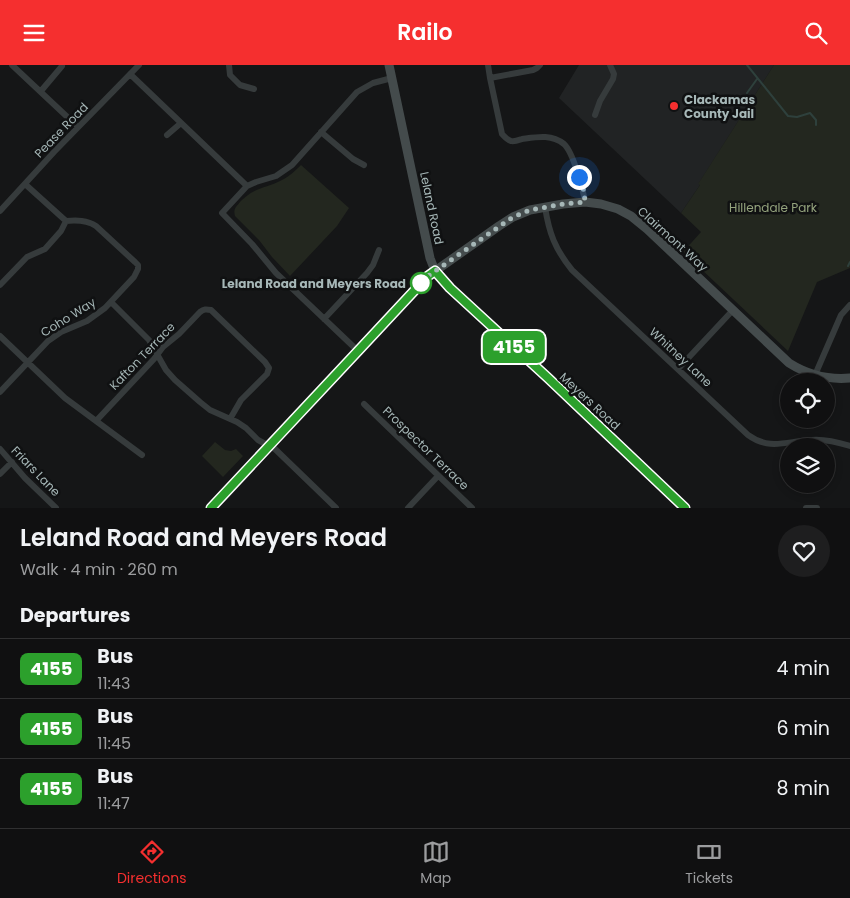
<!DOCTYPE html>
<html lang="en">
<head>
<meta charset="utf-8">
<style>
	:root { --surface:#101011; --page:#1e1e1f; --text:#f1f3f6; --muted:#9c9d9f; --line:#303031; --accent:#f52f2f }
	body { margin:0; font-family:Poppins,sans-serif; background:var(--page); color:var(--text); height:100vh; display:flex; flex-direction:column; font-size:19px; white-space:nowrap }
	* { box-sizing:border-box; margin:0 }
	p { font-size:16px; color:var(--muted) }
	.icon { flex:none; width:28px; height:28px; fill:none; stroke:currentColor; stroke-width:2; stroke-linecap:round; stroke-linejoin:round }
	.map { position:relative; height:443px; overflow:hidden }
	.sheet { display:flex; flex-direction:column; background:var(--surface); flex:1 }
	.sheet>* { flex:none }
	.badge { padding:0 10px; border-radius:8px; font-size:18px; line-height:32px }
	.buttons { position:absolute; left:780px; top:308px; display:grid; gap:10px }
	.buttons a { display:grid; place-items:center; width:55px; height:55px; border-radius:50%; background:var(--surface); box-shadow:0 2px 8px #0003,0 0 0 1px var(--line); font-size:25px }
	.you { position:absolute; width:25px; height:25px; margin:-12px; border:4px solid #fff; border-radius:50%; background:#1a73e8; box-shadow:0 0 0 8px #1a73e833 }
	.map>.badge { position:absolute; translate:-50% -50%; box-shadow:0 0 0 2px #fff }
	h2 { padding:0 20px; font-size:19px; line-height:45px }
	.round { display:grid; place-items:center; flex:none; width:52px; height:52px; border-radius:26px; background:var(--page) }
	.overview { display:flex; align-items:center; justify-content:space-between; height:85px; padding:0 20px }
	h1 { font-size:24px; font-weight:600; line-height:38px }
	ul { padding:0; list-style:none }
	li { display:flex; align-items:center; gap:15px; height:60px; padding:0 20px; border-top:1px solid var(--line) }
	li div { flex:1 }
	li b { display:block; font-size:19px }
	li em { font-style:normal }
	li .badge { min-width:55px; font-weight:700; text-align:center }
	header { display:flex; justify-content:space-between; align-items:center; height:65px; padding:0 20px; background:var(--accent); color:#fff; font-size:22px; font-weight:600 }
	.dock { display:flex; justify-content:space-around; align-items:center; height:70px; border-top:1px solid var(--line); background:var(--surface); font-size:14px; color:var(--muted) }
	.dock a { display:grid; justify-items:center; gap:2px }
	.dock .active { color:var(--accent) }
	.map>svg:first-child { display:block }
</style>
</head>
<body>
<header><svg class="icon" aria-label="menu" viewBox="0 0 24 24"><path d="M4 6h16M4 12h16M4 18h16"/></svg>Railo<svg class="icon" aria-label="search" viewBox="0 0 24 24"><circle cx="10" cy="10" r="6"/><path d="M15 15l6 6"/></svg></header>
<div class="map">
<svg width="850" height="443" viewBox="0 0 850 443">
	<rect width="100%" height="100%" fill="#151617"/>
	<path fill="#212324" d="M579,0H774L699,118L700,120L681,148L559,33Z"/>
	<path fill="#23271f" d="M774,0H850V203L817,217L788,286L683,187L701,167L681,148L700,120L698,119Z
		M301,100L349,143L337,161L290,211L272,192L259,175L235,151C233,144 236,142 240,137C256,121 265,124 282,115C290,111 295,106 301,100Z
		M215,377L225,385L231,386L236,384L243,391L223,412L202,391Z"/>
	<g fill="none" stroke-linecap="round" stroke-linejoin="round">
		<path stroke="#2e403c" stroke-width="2" d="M747,0L788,51L797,52L810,48L816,55V60
			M747,28L757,14
			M848,201L850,197"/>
		<path stroke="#363b3c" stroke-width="6" d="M12,0L78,62
			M229,0L230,10L240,20L254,24
			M488,0L490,13L533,5L537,3L540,0
			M130,9L247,121
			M490,13L502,69C504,71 507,75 511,76C514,77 519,75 522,74C537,72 551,69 564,79C573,87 583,124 585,137
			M41,26L62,1
			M595,50L600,36L613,14L614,9L610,0
			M321,67L353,94L364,100
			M167,70L181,58
			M545,142C549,168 555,184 572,205L748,370C770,386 787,376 812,375C825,374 837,377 850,381
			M0,146L54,87L139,0
			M0,220L27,192L45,184L61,166L66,156
			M111,237L149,275L166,305L175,315L200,337L210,345L237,357L246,363L258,375L275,384L336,443
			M324,254L367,208L373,200L379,185
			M0,271L65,333L142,390
			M358,286L276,208L252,179L222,148L247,121L256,117L276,111L292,100L357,27L373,18L392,13
			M678,304L733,245
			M815,310L841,250L850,240
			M0,327L48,276L61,267L87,256L105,243L134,212L138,204V200L135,197L96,161C87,155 77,155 66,156L25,119
			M364,339L472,443
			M96,356L154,294L163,282L179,269L200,247C204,244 206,244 211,245L265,297L269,303L267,309L241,335L230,354
			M0,384L25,413L56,443
			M0,409L12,397
			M408,443L438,411
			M806,443H817"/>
		<path stroke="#444b4c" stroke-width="9" d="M389,0L430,193L435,206L450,223L548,313L685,443
			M211,443L358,286L428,211L499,161L513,152L530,145L563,139L585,137L601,139L618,144L631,151L647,164L789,298C808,310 827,315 850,313"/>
	</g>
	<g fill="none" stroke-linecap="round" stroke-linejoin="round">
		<g stroke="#fff" stroke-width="11">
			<path id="line" d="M211,443L358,286L428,211L435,206L450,223L548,313L685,443"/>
		</g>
		<use href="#line" stroke="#2ca02c" stroke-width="8"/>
		<path stroke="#a6b7b7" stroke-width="5" stroke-dasharray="0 9" d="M421,218L416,224L428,211L513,152L530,145L563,139L585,137L584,126L579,112"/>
	</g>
	<circle fill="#f52f2f" stroke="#101112" stroke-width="2" cx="674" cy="41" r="5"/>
	<circle fill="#fff" stroke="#2ca02c" stroke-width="2.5" cx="421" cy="218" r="10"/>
	<g text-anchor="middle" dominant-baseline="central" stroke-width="5" stroke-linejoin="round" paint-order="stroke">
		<g font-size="12" font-weight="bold" fill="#a6b7b7" stroke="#101112" text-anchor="start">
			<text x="684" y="34">Clackamas<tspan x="684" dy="14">County Jail</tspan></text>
		</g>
		<g font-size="12" fill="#a6b7b7" stroke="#101112">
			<text transform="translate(61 65) rotate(-46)">Pease Road</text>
			<text transform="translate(432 143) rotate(78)">Leland Road</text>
			<text transform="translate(673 174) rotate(42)">Clairmont Way</text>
			<text transform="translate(68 252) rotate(-32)">Coho Way</text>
			<text transform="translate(142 291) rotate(-46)">Kafton Terrace</text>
			<text transform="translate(681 292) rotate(43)">Whitney Lane</text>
			<text transform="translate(590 336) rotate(43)">Meyers Road</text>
			<text transform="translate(426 383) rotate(44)">Prospector Terrace</text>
			<text transform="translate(36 406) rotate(46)">Friars Lane</text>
		</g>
		<g font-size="12" fill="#94a37d" stroke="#101112">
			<text x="773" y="142">Hillendale Park</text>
		</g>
		<g font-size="12" font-weight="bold" fill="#a6b7b7" stroke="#101112" text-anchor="end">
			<text x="406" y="218">Leland Road and Meyers Road</text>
		</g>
	</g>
</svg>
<div class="buttons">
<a><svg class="icon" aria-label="locate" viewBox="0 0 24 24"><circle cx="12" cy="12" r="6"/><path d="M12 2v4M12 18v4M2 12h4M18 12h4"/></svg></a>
<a><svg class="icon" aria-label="layers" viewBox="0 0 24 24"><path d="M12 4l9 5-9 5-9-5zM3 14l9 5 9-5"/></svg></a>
</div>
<div class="you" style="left:579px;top:112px"></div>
<b class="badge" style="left:514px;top:282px;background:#2ca02c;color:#fff">4155</b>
</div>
<section class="sheet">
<div class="overview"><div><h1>Leland Road and Meyers Road</h1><p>Walk · 4 min · 260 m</p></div><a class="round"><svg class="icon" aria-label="heart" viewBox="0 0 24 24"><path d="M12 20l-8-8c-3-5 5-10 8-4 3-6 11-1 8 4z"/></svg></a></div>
<h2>Departures</h2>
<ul>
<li><span class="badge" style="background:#2ca02c;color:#fff">4155</span><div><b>Bus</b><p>11:43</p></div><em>4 min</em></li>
<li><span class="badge" style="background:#2ca02c;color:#fff">4155</span><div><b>Bus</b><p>11:45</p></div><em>6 min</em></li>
<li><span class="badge" style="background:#2ca02c;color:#fff">4155</span><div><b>Bus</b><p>11:47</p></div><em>8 min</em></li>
</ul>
</section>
<nav class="dock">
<a class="active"><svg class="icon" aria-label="directions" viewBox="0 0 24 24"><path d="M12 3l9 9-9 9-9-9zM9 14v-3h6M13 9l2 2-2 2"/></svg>Directions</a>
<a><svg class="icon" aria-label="map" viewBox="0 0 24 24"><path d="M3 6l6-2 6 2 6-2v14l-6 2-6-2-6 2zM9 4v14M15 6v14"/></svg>Map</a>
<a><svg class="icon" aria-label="tickets" viewBox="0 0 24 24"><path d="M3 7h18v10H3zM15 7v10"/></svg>Tickets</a>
</nav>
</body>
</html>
